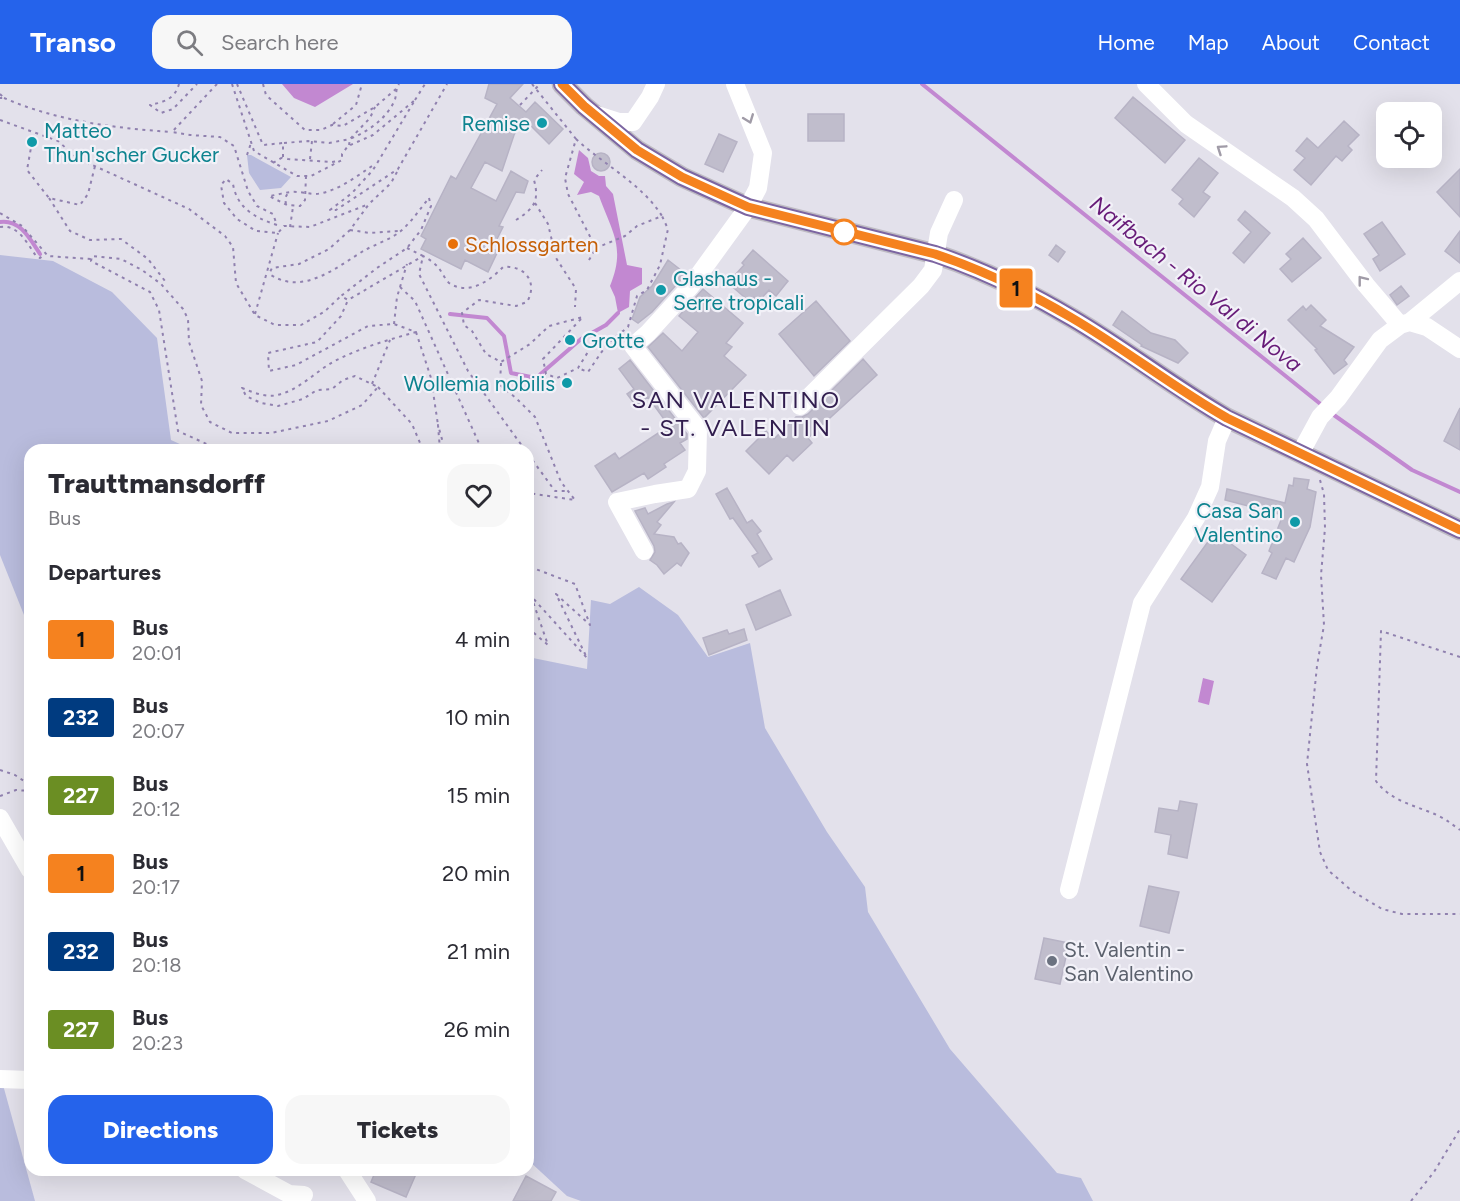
<!DOCTYPE html>
<html lang="en">
<head>
<meta charset="utf-8">
<style>
	:root { --surface:#fff; --page:#f7f7f7; --text:#2b2b33; --muted:#7c7c81; --accent:#2563eb }
	body { margin:0; font-family:Figtree,sans-serif; background:var(--page); color:var(--text); height:100vh; display:flex; flex-direction:column; font-size:22px; white-space:nowrap }
	* { box-sizing:border-box; margin:0 }
	p { font-size:20px; color:var(--muted) }
	.icon { flex:none; width:33px; height:33px; fill:none; stroke:currentColor; stroke-width:2; stroke-linecap:round; stroke-linejoin:round }
	.map { position:relative; flex:1; overflow:hidden }
	.sheet { position:absolute; left:24px; top:360px; width:510px; height:732px; display:flex; flex-direction:column; background:var(--surface); border-radius:18px; box-shadow:0 6px 24px #0002 }
	.sheet>* { flex:none }
	.badge { padding:0 12px; border-radius:4px; font-size:21px; line-height:39px }
	.buttons { position:absolute; left:1376px; top:18px; display:grid; gap:12px }
	.buttons a { display:grid; place-items:center; width:66px; height:66px; border-radius:12px; background:var(--surface); box-shadow:0 6px 24px #0002; font-size:30px }
	.map>.badge { position:absolute; translate:-50% -50%; box-shadow:0 0 0 3px #fff }
	h2 { padding:0 24px; font-size:22px; line-height:54px }
	.round { display:grid; place-items:center; flex:none; width:63px; height:63px; border-radius:18px; background:var(--page) }
	.summary { display:flex; align-items:center; justify-content:space-between; height:102px; padding:0 24px }
	h1 { font-size:28px; font-weight:800; line-height:45px }
	.button { display:flex; gap:12px; margin-top:auto; padding:12px 24px }
	.button a { flex:1; height:69px; border-radius:18px; background:var(--accent); color:#fff; font-size:24px; font-weight:800; line-height:69px; text-align:center }
	.button a+a { background:var(--page); color:var(--text) }
	ul { padding:0; list-style:none }
	li { display:flex; align-items:center; gap:18px; height:78px; padding:0 24px }
	li div { flex:1 }
	li b { display:block; font-size:22px }
	li em { font-style:normal }
	li .badge { min-width:66px; font-weight:700; text-align:center }
	header { display:flex; align-items:center; gap:36px; box-sizing:border-box; height:84px; padding:0 30px; background:var(--accent); color:#fff }
	header strong { font-size:28px }
	nav { display:flex; gap:33px; margin-inline-start:auto; font-size:21px }
	.search { width:420px; height:54px; background:var(--page); display:flex; align-items:center; gap:15px; box-sizing:border-box; padding:0 21px; border-radius:18px; color:var(--muted); font-size:22px }
	.map>svg:first-child { display:block }
</style>
</head>
<body>
<header>
<strong>Transo</strong>
<div class="search"><svg class="icon" aria-label="search" viewBox="0 0 24 24"><circle cx="10" cy="10" r="6"/><path d="M15 15l6 6"/></svg>Search here</div>
<nav><a>Home</a><a>Map</a><a>About</a><a>Contact</a></nav>
</header>
<div class="map">
<svg width="1460" height="1117" viewBox="0 0 1460 1117">
	<rect width="100%" height="100%" fill="#e3e1eb"/>
	<path fill="#b9bcdd" d="M247,71H251L291,93L281,104L260,106L249,89Z
		M0,171L53,177L112,208L157,254L171,356L193,366H30V546L0,471Z
		M639,503L678,531L708,573L750,559L765,644L827,748L865,803L868,828L950,965L1057,1089L1081,1094L1093,1117H581L567,1112L528,1076V573L587,585L591,516L610,520Z
		M0,990L35,1117H0Z"/>
	<path fill="#c288d1" d="M282,0H353L315,23L294,14Z
		M579,66L588,74L591,87L599,92H605L606,102L613,110L627,181L642,184V200L630,207L629,223L618,229L615,213L610,202C626,163 612,148 599,112L591,108L577,111L584,98L574,90Z
		M1203,594L1214,597L1209,621L1198,618Z"/>
	<g fill="none" stroke-linecap="round" stroke-linejoin="round">
		<path stroke="#c288d1" stroke-width="4" d="M922,0L1323,322
			M0,138C20,135 30,155 40,170
			M450,230L487,234L504,252L511,289L536,294L581,255L606,241L618,229
			M1331,329L1412,386L1460,408"/>
	</g>
	<path fill="#c0bdcc" stroke="#b7b3c5" stroke-width="1.5" d="M489,0H523L510,14L526,28L535,18L563,45L549,60L523,34L514,51L502,87L485,78L471,104L496,117L511,87L528,97L524,109L516,108L499,142L503,143L492,165L498,167L488,188L465,176L461,185L421,165L426,155L421,152L451,92L456,95L497,20L485,14Z
		M1133,13L1185,56L1165,79L1115,34Z
		M808,30H844V57H808Z
		M1344,37L1359,51L1348,62L1352,66L1342,77L1336,72L1311,101L1294,86L1305,74L1296,67L1307,54L1318,64Z
		M719,50L737,58L723,88L705,80Z
		M592 78a9 9 0 1 1 18 0a9 9 0 1 1-18 0Z
		M1199,74L1218,89L1203,108L1210,113L1194,133L1179,120L1183,115L1172,106Z
		M1460,85V133L1437,108Z
		M1245,127L1270,149L1244,179L1233,169L1251,148L1238,136Z
		M1382,138L1405,170L1380,187L1373,175L1379,171L1364,150Z
		M1460,147V179L1445,167Z
		M1303,154L1321,174L1292,198L1280,185L1291,175L1286,170Z
		M1056,161L1065,168L1058,178L1049,171Z
		M753,166L788,197L776,212L769,206L759,217L754,213L750,218L728,199L744,181L742,179Z
		M668,176L686,190L652,228L638,239L632,235L640,213L652,202Z
		M1401,202L1409,212L1397,221L1390,211Z
		M703,205L743,239L726,259L732,263L724,272L746,291L704,334L648,263L663,249L682,267L698,248L679,232Z
		M816,217L850,257L814,292L779,250Z
		M1311,221L1326,236L1320,242L1354,263L1344,276L1347,280L1334,290L1315,266L1317,265L1288,236L1303,222L1306,226Z
		M1122,227L1151,249L1175,256L1188,269L1178,279L1141,262L1142,261L1113,241Z
		M863,275L877,291L808,354L812,359L793,377L787,371L769,390L746,367L766,347L774,355L796,333H802L808,330Z
		M630,276L687,350V355L680,359L685,366L664,380L666,383L648,395L644,389L612,408L595,382L615,369L619,375L669,342L648,313L636,322L627,310L634,305L619,285Z
		M1460,324V366L1444,357Z
		M1294,394L1309,396L1307,405L1316,408L1310,443L1294,478L1286,474L1276,495L1262,489L1272,469L1269,467L1283,431L1225,416L1227,405L1285,419L1289,401L1293,402Z
		M727,404L747,439L752,436L761,447L757,450L772,475L759,483L752,472L758,469L733,434L730,435L716,410Z
		M674,418L657,438L661,441L654,450L674,453L678,460L681,459L689,469L681,482L677,479L664,490L657,481L650,476L655,468L654,462L635,427L645,424L648,430L667,420Z
		M1215,448L1246,471L1212,518L1181,495Z
		M780,506L791,531L756,546L746,521Z
		M744,545L747,556L709,571L703,554L727,546L729,550Z
		M1180,717L1197,720L1187,774L1168,770L1171,751L1155,748L1159,724L1178,727Z
		M1149,802L1179,808L1169,849L1140,842Z
		M1044,854L1069,859L1060,900L1035,895Z
		M376,1086H406L416,1090L406,1113L371,1098Z
		M526,1092L556,1108L551,1117H513Z"/>
	<g fill="none" stroke-linecap="round" stroke-linejoin="round">
		<g stroke="#bfbcc4" stroke-width="21">
			<path id="major" d="M562,0L584,22L637,66L682,93L748,123L935,170C983,186 1028,208 1072,234C1125,265 1174,303 1227,334L1460,446"/>
		</g>
		<path stroke="#9081af" stroke-width="2" stroke-dasharray="3 4.5" stroke-linecap="butt" d="M179,0C175,15 164,18 150,21L161,29L173,25L197,0
			M217,0L172,48L190,51L220,53L234,62L248,107L257,122L273,130L277,141C255,134 237,124 233,100L226,95L221,101L224,119L237,135L256,147L278,149L284,142L310,143L369,120
			M232,0L254,67L297,92H311L342,76V70L348,62L373,51L415,16L373,86L352,109L330,126H336L398,85L447,0
			M237,0L263,61L283,59V73L288,75L332,78L339,77
			M263,0L266,11L305,46H321L332,41L343,42L375,23L396,5
			M532,0L576,55L565,94L568,110L596,164L625,152L637,142L662,132L668,145L660,181L647,206L637,212L628,243L607,260L588,288L578,284
			M0,10L4,14H0
			M4,14C57,37 114,44 171,48
			M415,16L425,0
			M520,21L540,0
			M0,36L58,57L77,74L189,125L225,152L233,163L236,199L255,231L275,241H301L324,228L341,212
			M333,40L356,21L362,0
			M576,55C603,80 643,101 662,132
			M32,58L27,86L49,114L80,121L88,110L95,82
			M284,59L308,57L329,59L350,55L370,34L375,23
			M349,61L350,55C368,47 384,37 394,18C397,12 395,6 399,0
			M247,71L251,59
			M310,75L312,57
			M273,79L283,73
			M397,88L391,99L369,120L350,146L329,165L299,180L272,184L270,188L271,191C304,212 338,182 365,166C376,160 392,155 402,146C412,137 420,125 429,114
			M306,92L305,116L300,122L287,121L269,112C278,111 288,107 297,108C303,108 309,110 316,110C337,108 357,92 375,80
			M49,114L70,147L90,156L121,155L148,175L165,197L162,199
			M429,114L431,122L421,146L407,164L377,184L341,212L348,216L423,172C429,175 434,179 438,183C442,188 445,195 449,199C468,212 490,197 503,183C526,181 538,199 527,218L516,222L479,216L462,229L464,241L472,247L486,270L501,278L530,260L549,242L583,233
			M535,119L548,140L556,174L576,205L575,223
			M286,120L285,114L288,109
			M0,129L22,142L48,172L91,175
			M516,136C533,125 540,118 534,96L542,86
			M0,143C18,140 27,159 36,172L40,174L45,170
			M290,143L293,123
			M350,146L370,149L398,147
			M407,164L423,172L419,190L468,287L525,366
			M589,176L596,164
			M400,203L415,217L482,366
			M255,230L278,149
			M581,235L543,275L546,290L557,294L578,284L596,255
			M394,240L397,213L407,180
			M416,248L431,294L438,341
			M501,279L500,301L516,314L535,333L561,398L575,416L528,409
			M372,300L390,256
			M378,303L412,340L423,366
			M220,366L178,347L159,226L150,208L91,177L92,172L121,175L142,186L161,200L183,225L188,235L189,258L202,297L201,321L210,338L232,349H271L328,337L362,321L378,303L355,292L343,296L332,305L317,306L303,315L278,322L261,319L246,312L242,304C252,308 266,314 277,311C298,307 315,288 333,278C359,264 388,256 416,248L394,240L368,242L296,281L269,287L268,269L317,258L341,232L348,216
			M367,366L373,363L382,366
			M440,366L438,341L445,366
			M528,370L555,407H566
			M1320,396L1324,410L1325,444L1321,491L1324,541L1317,582L1307,680L1320,768L1328,786L1352,807L1382,825L1402,830H1460
			M528,478L533,484L528,480
			M528,544L548,561L531,512L587,574L556,510L590,541L575,500L533,484
			M1460,573L1381,547L1376,697C1391,718 1418,722 1439,732C1447,736 1453,741 1460,746
			M0,686L15,691L30,701
			M0,712L16,706L30,707
			M1411,1117L1434,1088L1460,1045"/>
		<path stroke="#fff" stroke-width="18" d="M1146,0L1186,40L1293,114L1316,135L1366,201L1400,241
			M594,30L619,38H633L650,13L656,0
			M1410,238L1427,243L1460,265
			M800,322L921,202L933,186L939,149L954,116
			M1301,368L1320,333L1338,314L1380,256L1400,241L1410,238L1460,197
			M644,467L617,418L655,410L688,405L697,387L698,345L633,262L648,249L690,203L748,123L758,104L763,69L735,0
			M0,734L30,786
			M1069,806L1142,519L1196,434L1210,403L1217,357L1227,334
			M0,995L30,996
			M245,1086L289,1110L304,1111
			M347,1086L367,1117"/>
		<use href="#major" stroke="#7c65a1" stroke-width="18"/>
	</g>
	<defs><path id="oneway-chevron" d="M-2-3.5L2.5 0L-2 3.5" fill="none" stroke-width="1.6" stroke-linecap="round" stroke-linejoin="round" transform="scale(1.5)"/></defs>
	<g stroke="#a09ba7">
		<use href="#oneway-chevron" transform="translate(749 35) rotate(69)"/>
		<use href="#oneway-chevron" transform="translate(1221 65) rotate(-146)"/>
		<use href="#oneway-chevron" transform="translate(1362 196) rotate(-128)"/>
	</g>
	<g fill="none" stroke-linecap="round" stroke-linejoin="round">
		<g stroke="#fff" stroke-width="14">
			<path id="line" d="M562,0L584,22L637,66L682,93L748,123L935,170C983,186 1028,208 1072,234C1125,265 1174,304 1227,334L1460,446"/>
		</g>
		<use href="#line" stroke="#f5821f" stroke-width="9"/>
	</g>
	<g fill="#0f9aa8" stroke="#f2f1f8" stroke-width="2">
		<circle cx="542" cy="39" r="6"/>
		<circle cx="32" cy="58" r="6"/>
		<circle cx="661" cy="206" r="6"/>
		<circle cx="570" cy="256" r="6"/>
		<circle cx="567" cy="299" r="6"/>
		<circle cx="1295" cy="438" r="6"/>
	</g>
	<circle fill="#fff" stroke="#f5821f" stroke-width="3" cx="844" cy="148" r="12"/>
	<circle fill="#e8710a" stroke="#f2f1f8" stroke-width="2" cx="453" cy="160" r="6"/>
	<circle fill="#6b7280" stroke="#f2f1f8" stroke-width="2" cx="1052" cy="877" r="6"/>
	<g text-anchor="middle" dominant-baseline="central" stroke-width="4.5" stroke-linejoin="round" paint-order="stroke">
		<g font-size="21" fill="#0d838f" stroke="#f2f1f8" text-anchor="end">
			<text x="530" y="39">Remise</text>
			<text x="44" y="46" text-anchor="start">Matteo<tspan x="44" dy="24">Thun'scher Gucker</tspan></text>
			<text x="673" y="194" text-anchor="start">Glashaus -<tspan x="673" dy="24">Serre tropicali</tspan></text>
			<text x="582" y="256" text-anchor="start">Grotte</text>
			<text x="555" y="299">Wollemia nobilis</text>
			<text x="1283" y="426">Casa San<tspan x="1283" dy="24">Valentino</tspan></text>
		</g>
		<g font-size="21" fill="#c56008" stroke="#f2f1f8" text-anchor="start">
			<text x="465" y="160">Schlossgarten</text>
		</g>
		<g font-size="21" fill="#5b616d" stroke="#f2f1f8" text-anchor="start">
			<text x="1064" y="865">St. Valentin -<tspan x="1064" dy="24">San Valentino</tspan></text>
		</g>
		<g font-size="22" font-style="italic" fill="#671b78" stroke="#f2f1f8">
			<text transform="translate(1196 200) rotate(39)">Naifbach - Rio Val di Nova</text>
		</g>
		<g font-size="24" letter-spacing="1.5" fill="#311d4e" stroke="#f2f1f8">
			<text x="736" y="315">SAN VALENTINO<tspan x="736" dy="28">- ST. VALENTIN</tspan></text>
		</g>
	</g>
</svg>
<div class="buttons">
<a><svg class="icon" aria-label="locate" viewBox="0 0 24 24"><circle cx="12" cy="12" r="6"/><path d="M12 2v4M12 18v4M2 12h4M18 12h4"/></svg></a>
</div>
<b class="badge" style="left:1016px;top:204px;background:#f5821f;color:#111">1</b>
<section class="sheet">
<div class="summary"><div><h1>Trauttmansdorff</h1><p>Bus</p></div><a class="round"><svg class="icon" aria-label="heart" viewBox="0 0 24 24"><path d="M12 20l-8-8c-3-5 5-10 8-4 3-6 11-1 8 4z"/></svg></a></div>
<h2>Departures</h2>
<ul>
<li><span class="badge" style="background:#f5821f;color:#111">1</span><div><b>Bus</b><p>20:01</p></div><em>4 min</em></li>
<li><span class="badge" style="background:#003b80;color:#fff">232</span><div><b>Bus</b><p>20:07</p></div><em>10 min</em></li>
<li><span class="badge" style="background:#6b8e23;color:#fff">227</span><div><b>Bus</b><p>20:12</p></div><em>15 min</em></li>
<li><span class="badge" style="background:#f5821f;color:#111">1</span><div><b>Bus</b><p>20:17</p></div><em>20 min</em></li>
<li><span class="badge" style="background:#003b80;color:#fff">232</span><div><b>Bus</b><p>20:18</p></div><em>21 min</em></li>
<li><span class="badge" style="background:#6b8e23;color:#fff">227</span><div><b>Bus</b><p>20:23</p></div><em>26 min</em></li>
</ul>
<div class="button"><a>Directions</a><a>Tickets</a></div>
</section>
</div>
</body>
</html>
